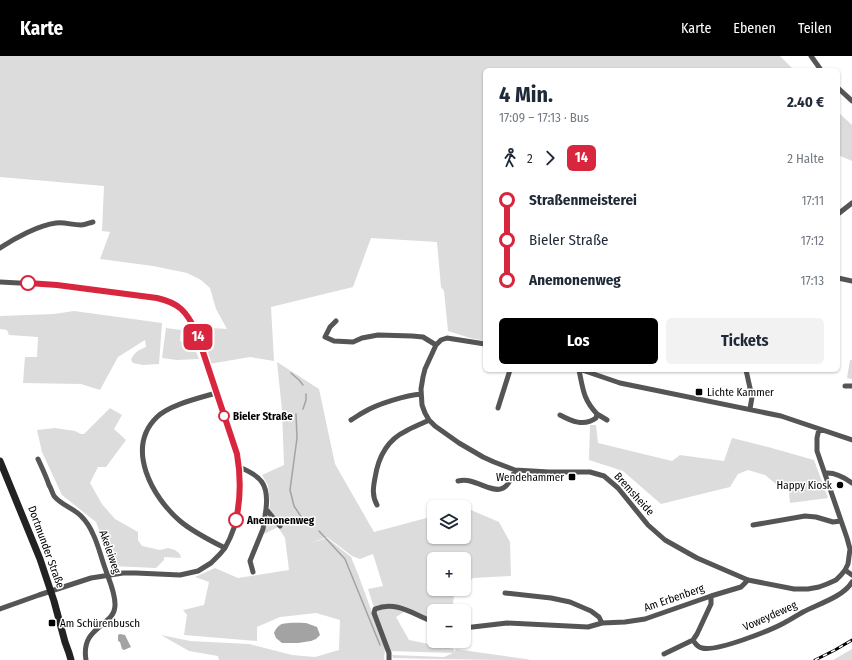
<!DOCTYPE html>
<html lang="de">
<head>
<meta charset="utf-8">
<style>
	:root { --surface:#fff; --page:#f2f2f3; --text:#1f2937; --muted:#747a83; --accent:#000 }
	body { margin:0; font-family:"Fira Sans Condensed",sans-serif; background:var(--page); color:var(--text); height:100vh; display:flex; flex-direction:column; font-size:15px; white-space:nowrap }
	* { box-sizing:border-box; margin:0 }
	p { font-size:13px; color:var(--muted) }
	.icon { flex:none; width:22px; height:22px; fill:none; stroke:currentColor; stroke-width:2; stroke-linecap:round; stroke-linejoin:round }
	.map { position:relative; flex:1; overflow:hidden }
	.side { position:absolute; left:483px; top:12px; width:357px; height:304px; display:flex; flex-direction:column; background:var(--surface); border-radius:6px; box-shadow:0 1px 3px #0004 }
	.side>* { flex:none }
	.badge { padding:0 8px; border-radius:6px; font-size:14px; line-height:26px }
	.buttons { position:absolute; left:427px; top:444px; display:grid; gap:8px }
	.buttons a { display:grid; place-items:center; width:44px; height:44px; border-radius:6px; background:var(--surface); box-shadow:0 1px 3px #0004; font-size:20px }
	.map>.badge { position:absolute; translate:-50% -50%; box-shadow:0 0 0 2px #fff }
	.legs { display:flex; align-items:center; gap:6px; height:44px; padding:0 16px; font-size:13px }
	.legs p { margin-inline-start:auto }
	.summary { display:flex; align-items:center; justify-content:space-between; height:68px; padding:0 16px }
	h1 { font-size:22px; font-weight:700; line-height:30px }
	.primary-button { display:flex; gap:8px; margin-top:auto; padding:8px 16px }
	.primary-button a { flex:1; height:46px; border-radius:6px; background:var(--accent); color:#fff; font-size:16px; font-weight:700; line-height:46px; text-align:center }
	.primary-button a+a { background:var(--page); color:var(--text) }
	ul { padding:0 16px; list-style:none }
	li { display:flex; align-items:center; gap:14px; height:40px; font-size:15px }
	li i { display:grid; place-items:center; width:6px; height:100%; margin:0 5px; background:currentColor }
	li i::after { content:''; width:10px; height:10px; margin:-5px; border:3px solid; border-radius:50%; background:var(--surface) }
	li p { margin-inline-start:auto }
	li:first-child i { background:linear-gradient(#0000 50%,currentColor 0) }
	li:last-child i { background:linear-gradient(currentColor 50%,#0000 0) }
	header { display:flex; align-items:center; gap:24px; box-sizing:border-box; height:56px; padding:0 20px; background:var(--accent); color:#fff }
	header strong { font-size:19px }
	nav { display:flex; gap:22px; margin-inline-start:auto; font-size:14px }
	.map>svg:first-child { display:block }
</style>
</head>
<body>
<header>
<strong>Karte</strong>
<nav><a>Karte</a><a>Ebenen</a><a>Teilen</a></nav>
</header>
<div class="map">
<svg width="852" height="604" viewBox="0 0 852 604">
	<rect width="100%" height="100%" fill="#fff"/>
	<path fill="#dcdcdc" d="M0,0H780L794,14H485V285L470,282L448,275L444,235L441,231L437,186L371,182L353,231L271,251L274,305L250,301L209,308L196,271L227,273L216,253L210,232L201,224L187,217L153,210L100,203L110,176L102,175L104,130L0,121Z
		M838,56L852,69V105L838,99Z
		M74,255L162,267L159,308L143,309L133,307L131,304C134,296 139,294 146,291L145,284L118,301L100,334L81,328L23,327L25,301H37L38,281L9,279L7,274L0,273V260L54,258Z
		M166,272L181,274L180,285L192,286L199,303L177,304L162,302Z
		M850,304H852V323L847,322Z
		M277,306L319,333L335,408L374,476L434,460V481H464V455L471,454L499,466L510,486L511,520L473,522L464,531V503H434V533H461L454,540L452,555H434V563L404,556L396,561L409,584L454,593V596L456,593L490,598L526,603L530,604C484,604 439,603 393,602L392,599L444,601L453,597L388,595L368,533L383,530L373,498L360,503L352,500L327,481L311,487L307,486L311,487L327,482L351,501L358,518L385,592L384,604H219L218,600L189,595L161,579L190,585L249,588L292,599L315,601L339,594L340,564L316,557L280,561L257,571V585L184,579L187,559L183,554L204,549L209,526L195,521L215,512L238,522L289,514L285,482L278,471L264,478L270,449L268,429L262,419L284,409L282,354Z
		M110,352L122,359L114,373L126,384L106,411H98L90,427L102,448L115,463L138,476V484L142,490L160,494L168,492L175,494L180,498L181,502L164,501V504L156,512L112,510L96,466L62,439L42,396L37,374L55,372L75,375L81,378H84Z
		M590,369H596L598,387L672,405L680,399L724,405L732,382L768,391L814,404L828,442L790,447L788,427L776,428L765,419L748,414L738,418L730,431L661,448L623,415L589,404Z
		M852,593V604H833Z"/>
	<path fill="#a3a3a3" d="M306,567L317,571L320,579L316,583L311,585L298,587H282L276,582L274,577C275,574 277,571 280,569C286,566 299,567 306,567Z
		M120,578L125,579L131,591L124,594L122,593L120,586L118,585V579Z"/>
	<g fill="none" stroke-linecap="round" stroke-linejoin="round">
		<path stroke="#a3a3a3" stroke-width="1.5" d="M291,317L299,324L303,329
			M303,353L306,344V338
			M296,358L297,382L290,434L294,450L306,468
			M319,475L345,503L380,589"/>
		<path stroke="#555" stroke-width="5" d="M811,0L821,14
			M838,32L852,45
			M838,158L852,147
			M0,192C15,182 39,169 56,167C65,166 72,169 81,169C85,169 89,167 93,166
			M838,222L852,225
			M0,226L57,229L157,242C179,247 186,255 195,275L233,385L237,398L240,414V437L237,464L230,482L225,492L220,498L211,507L198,515L180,519L136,517H123L91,522L39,539L0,553
			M336,265L330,271L325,281L334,285L353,286L362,282L378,279L412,280L423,281L436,289
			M485,288L447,282L441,284L436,289L425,313L423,321L421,333L422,349L425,357L429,364L435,370L459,387L483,401L494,406L515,414L549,416H590L604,420L618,432L648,469L665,484L697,502L748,524L794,533H808L819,531L827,528L836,524L841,519L845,514L848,508L850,493L847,482L817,395V382L819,373
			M582,314L620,327L781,360L852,384
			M746,314L752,341L750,353
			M845,330H852
			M216,337C199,342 169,349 157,361C125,392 152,441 180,465C193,476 209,484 225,492
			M498,352L510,314
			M597,358L607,364
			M560,359C571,365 584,371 596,362L597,358C583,343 583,333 579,314
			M351,364C356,361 360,358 364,356C377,348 407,339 421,338
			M38,403C42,412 46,420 49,429C51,432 52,436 54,440C61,449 73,452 81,460C86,465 90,471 93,478C98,488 101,501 105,512C109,524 115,536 115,548C116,571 80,569 86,604
			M239,411C261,420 269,428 266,453L280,470
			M825,417C835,416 844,421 852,427
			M458,425C462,424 466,424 470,425C492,431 504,445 515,414
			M377,449C372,440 373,432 375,422C378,402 387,384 406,375C413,371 421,368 429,364
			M753,469L805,460L816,461L833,466L841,465
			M845,514L852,519
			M253,516L250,505L263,473L266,453
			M505,537L551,542L570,546L591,555L599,561L602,567
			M464,572L507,567L588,571L602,567L625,566L645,563L711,540L741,531L748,524
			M693,584C695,587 697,591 702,592C716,596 769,575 784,567C790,564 796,560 803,556C818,548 843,541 852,526
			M664,598L693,584L697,578L711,548V540
			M389,604V597L374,557L375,553C397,544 414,559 434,566"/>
		<path stroke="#222" stroke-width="7" d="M0,405L40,503L54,545L65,586L69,597L71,604"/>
		<g stroke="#000" stroke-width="3">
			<path id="rail" d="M815,604L835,594L852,584"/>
		</g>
		<use href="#rail" stroke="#fff" stroke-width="1.5" stroke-dasharray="4.5" stroke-linecap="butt"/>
	</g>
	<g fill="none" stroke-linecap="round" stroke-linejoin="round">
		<g stroke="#fff" stroke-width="9">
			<path id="line-1" d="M28,227L57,229L157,242C179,247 186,255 196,275L237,398C241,421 241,441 236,464"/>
		</g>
		<use href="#line-1" stroke="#d7263d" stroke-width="6"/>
	</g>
	<g fill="#fff" stroke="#d7263d" stroke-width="2">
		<circle cx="28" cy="227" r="7"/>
		<circle cx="224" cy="360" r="5"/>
		<circle cx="236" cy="464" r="7"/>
	</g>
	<g fill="#000" stroke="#fff" stroke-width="1.5">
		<rect x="695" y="332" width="8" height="8" rx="2"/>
		<rect x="568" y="417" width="8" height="8" rx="2"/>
		<circle cx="840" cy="429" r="4"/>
		<rect x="48" y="563" width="8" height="8" rx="2"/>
	</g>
	<g text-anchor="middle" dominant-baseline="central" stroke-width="3" stroke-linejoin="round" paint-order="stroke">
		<g font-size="11" fill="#000" stroke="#fff" text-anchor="start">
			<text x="707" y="336">Lichte Kammer</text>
			<text x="564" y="421" text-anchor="end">Wendehammer</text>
			<text x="832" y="429" text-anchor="end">Happy Kiosk</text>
			<text x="60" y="567">Am Schürenbusch</text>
		</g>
		<g font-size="11" font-weight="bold" fill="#000" stroke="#fff" text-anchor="start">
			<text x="233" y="360">Bieler Straße</text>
			<text x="247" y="464">Anemonenweg</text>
		</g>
		<g font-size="11" fill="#000" stroke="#fff">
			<text transform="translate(634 438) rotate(48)">Bremsheide</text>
			<text transform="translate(46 491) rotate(70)">Dortmunder Straße</text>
			<text transform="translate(110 496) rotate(71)">Akeleiweg</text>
			<text transform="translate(674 542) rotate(-19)">Am Erbenberg</text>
			<text transform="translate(770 560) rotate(-24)">Voweydeweg</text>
		</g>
	</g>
</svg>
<div class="buttons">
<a><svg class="icon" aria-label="layers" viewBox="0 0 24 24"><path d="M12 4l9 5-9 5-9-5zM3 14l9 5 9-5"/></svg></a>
<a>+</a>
<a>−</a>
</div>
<b class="badge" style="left:198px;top:281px;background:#d7263d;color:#fff">14</b>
<section class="side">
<div class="summary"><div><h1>4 Min.</h1><p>17:09 – 17:13 · Bus</p></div><b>2.40 €</b></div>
<div class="legs"><svg class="icon" aria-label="walk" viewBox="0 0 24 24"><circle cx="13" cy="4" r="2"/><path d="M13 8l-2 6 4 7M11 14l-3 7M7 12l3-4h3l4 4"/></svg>2<svg class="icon" aria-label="forward" viewBox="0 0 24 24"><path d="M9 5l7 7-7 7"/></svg><b class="badge" style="background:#d7263d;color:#fff">14</b><p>2 Halte</p></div>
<ul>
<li><i style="color:#d7263d"></i><b>Straßenmeisterei</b><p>17:11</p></li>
<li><i style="color:#d7263d"></i><span>Bieler Straße</span><p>17:12</p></li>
<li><i style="color:#d7263d"></i><b>Anemonenweg</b><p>17:13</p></li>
</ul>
<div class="primary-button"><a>Los</a><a>Tickets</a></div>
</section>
</div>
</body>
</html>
